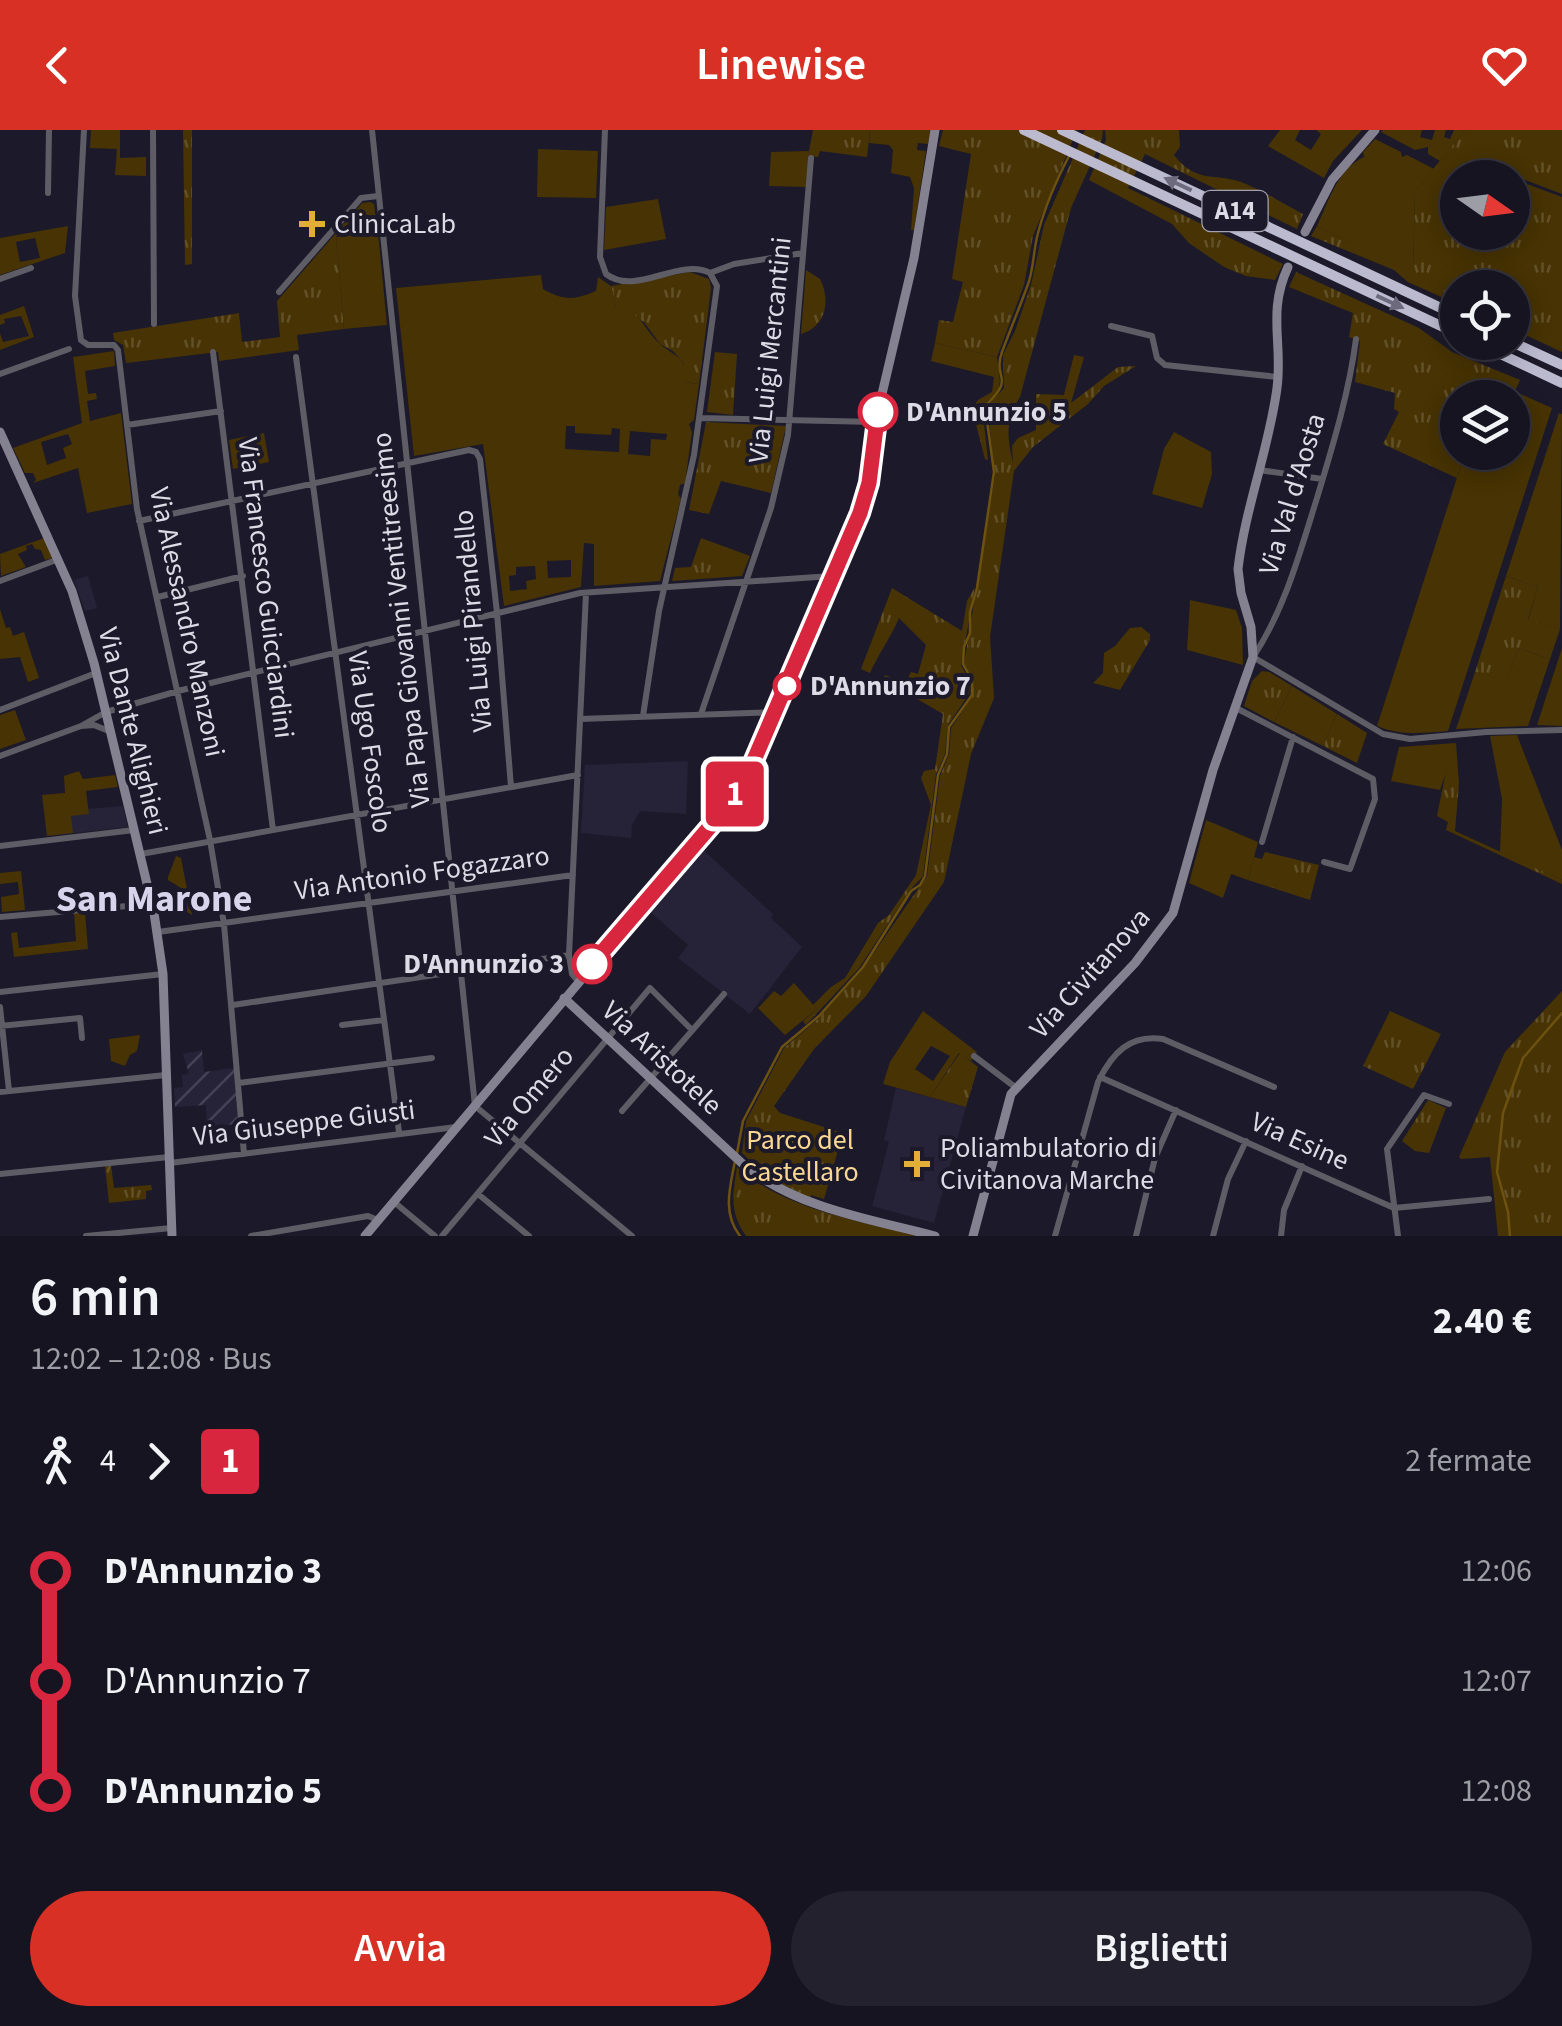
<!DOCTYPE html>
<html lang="it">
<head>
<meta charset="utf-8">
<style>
	:root { --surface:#151420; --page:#22212d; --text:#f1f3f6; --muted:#9d9ea5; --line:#34333e; --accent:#d93025 }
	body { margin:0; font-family:"Source Sans 3",sans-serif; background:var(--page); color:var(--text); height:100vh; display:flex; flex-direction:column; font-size:38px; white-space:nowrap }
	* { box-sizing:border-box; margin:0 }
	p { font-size:32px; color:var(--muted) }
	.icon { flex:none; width:55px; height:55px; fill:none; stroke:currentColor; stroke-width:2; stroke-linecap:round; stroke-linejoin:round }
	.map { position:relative; height:1106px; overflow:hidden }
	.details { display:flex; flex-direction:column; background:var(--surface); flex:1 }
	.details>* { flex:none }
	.badge { padding:0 20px; border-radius:8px; font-size:35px; line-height:65px }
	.needle { width:65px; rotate:104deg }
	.fabs { position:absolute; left:1440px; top:30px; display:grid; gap:20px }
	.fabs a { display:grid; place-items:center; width:90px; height:90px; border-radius:50%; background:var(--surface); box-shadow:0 5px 25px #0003,0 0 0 2px var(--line); font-size:50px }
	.map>.badge { position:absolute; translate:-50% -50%; box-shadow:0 0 0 5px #fff }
	.legs { display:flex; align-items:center; gap:15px; height:110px; padding:0 30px; font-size:32px }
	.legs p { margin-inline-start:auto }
	.overview { display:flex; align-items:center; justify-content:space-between; height:170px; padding:0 30px }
	h1 { font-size:55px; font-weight:600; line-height:75px }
	.cta { display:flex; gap:20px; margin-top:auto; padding:20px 30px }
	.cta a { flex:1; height:115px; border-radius:60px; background:var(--accent); color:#fff; font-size:40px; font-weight:600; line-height:115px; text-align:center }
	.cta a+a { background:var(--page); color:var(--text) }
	ul { padding:0 30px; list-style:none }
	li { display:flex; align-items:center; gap:35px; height:110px; font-size:38px }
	li i { display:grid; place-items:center; width:15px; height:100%; margin:0 12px; background:currentColor }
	li i::after { content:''; width:25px; height:25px; margin:-12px; border:8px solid; border-radius:50%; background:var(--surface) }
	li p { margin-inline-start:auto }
	li:first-child i { background:linear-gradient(#0000 50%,currentColor 0) }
	li:last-child i { background:linear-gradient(currentColor 50%,#0000 0) }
	header { display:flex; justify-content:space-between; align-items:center; height:130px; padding:0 30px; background:var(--accent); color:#fff; font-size:45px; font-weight:600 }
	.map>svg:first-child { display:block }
</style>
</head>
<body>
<header><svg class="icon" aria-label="back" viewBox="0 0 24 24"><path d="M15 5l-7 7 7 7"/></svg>Linewise<svg class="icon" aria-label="heart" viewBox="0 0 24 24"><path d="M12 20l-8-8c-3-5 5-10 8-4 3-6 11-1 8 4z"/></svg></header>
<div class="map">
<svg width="1562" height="1106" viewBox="0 0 1562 1106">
	<defs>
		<pattern id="industrial-furrows" width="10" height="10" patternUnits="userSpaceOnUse" patternTransform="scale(2.5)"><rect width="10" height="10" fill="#262238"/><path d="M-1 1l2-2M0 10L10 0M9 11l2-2" fill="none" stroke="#454255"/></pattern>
		<pattern id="grass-tufts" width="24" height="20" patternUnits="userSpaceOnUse" patternTransform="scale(2.5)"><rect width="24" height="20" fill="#473303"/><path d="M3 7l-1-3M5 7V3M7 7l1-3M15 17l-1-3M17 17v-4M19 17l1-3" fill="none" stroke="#615028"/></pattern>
	</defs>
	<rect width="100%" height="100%" fill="#1c1a2a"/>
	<path fill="#262238" d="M88,446L97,478L85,481L74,450Z
		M688,631L686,684L640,681L632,695L631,708L581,703L585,635Z
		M86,661L88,679L123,676L128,697L47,706L42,665Z
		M700,717L773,784L771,788L802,817L750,884L678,828L688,815L647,779Z
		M896,958L966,977L934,1093L872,1076L889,1012L884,1010Z"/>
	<path fill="url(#industrial-furrows)" d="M202,920L204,942L234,938L238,994L211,996L207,1001L206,975L175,977L174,958L183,957L182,945L189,944L183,924Z"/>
	<path fill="url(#grass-tufts)" d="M91,0H120V28L146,27V46L115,45L117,19L90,18Z
		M183,0H192V134L185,135Z
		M813,0H870L867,27L820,21L818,27L808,26Z
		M943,0H1077L1033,106L1024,155L997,227L935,213L939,190L953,192L963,152L952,149L971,24L939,16Z
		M1085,0H1103L1102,9L1071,78L1020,267C1005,291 1007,307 1013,333L1012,316L1018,308L1036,300V264L1064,265L1074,225L1084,227L1071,273L1118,237L1136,236L1104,256L1088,274L1033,317L1014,341L990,507L994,568L971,624L944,752L866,866L814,919L774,976L780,983L843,1003L824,1069L811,1065L810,1068L770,1049L742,1023L746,991L784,918L818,889L864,837L927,746L940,646L949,624L951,598L973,565V549L964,534L995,345L987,276L1004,258L1003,225L1015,201L1031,155L1044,95Z
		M1105,0H1179L1180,17L1174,25C1198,56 1216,41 1246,54C1265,62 1284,74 1303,84L1297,99L1145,24L1128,58L1283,134L1275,150L1246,146L1224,137L1189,113L1172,94L1089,50L1106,10Z
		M1465,0H1562V64L1489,36L1488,40L1509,47L1458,48V102H1512L1513,49L1562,67V222L1513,199L1512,158H1458L1457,174L1408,152L1394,140L1311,106L1317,96L1413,143L1415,61Z
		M370,72L374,74L377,101L336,106L344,199L297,205L299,220L219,231L218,222L126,233L123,215L114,210L113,203L239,183L242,212L280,207L277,171L362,73Z
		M806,140L820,149C831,170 826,197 801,204Z
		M690,142L709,149L711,158L699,254L684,252V234L673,221L660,214L644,192L616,177L611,156Z
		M1296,142L1419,198L1452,222L1520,250L1515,261L1489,250L1483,267L1458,268V322L1465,323L1457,348L1383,314L1399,282L1394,279L1395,263L1355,252L1360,211L1349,207L1353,183L1289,157Z
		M715,222L737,224L733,285L707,282Z
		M992,262H998L982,276L988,330L985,329L972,279L978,270Z
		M706,292L786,296L771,363L721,351L709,384L689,380Z
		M701,408L750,426L742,446L672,451L675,438L691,437Z
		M1506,446L1538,457L1528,489L1560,499L1550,529L1518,518L1507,552L1475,542Z
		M975,457L961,535L970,551L969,564L948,595L945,624L936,644L923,746L910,760L860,837L806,895L803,891L817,879L813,875L831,857L845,848L878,793L889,785L916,745L931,675L921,648L924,641L935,639L943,584L883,549L885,545L905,553L911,542L918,544L926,515L899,488C891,507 879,523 870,543L861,539L892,458L962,501L967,471Z
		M1141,497L1150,504V510L1120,560L1093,553L1103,543L1104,523L1115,516L1130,498Z
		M1262,541L1269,542L1292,556L1274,592L1244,576L1252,551Z
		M1337,584L1367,603L1357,633L1323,616Z
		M1456,613L1459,653L1455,701L1562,750V754L1446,700L1448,692L1437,686L1448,631Z
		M1265,722L1319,735L1310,770L1248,750L1254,727L1262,729Z
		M1562,861V1106H1498L1490,1027L1461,1029L1459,1027L1505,922Z
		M1390,881L1441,904L1413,959L1363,936Z
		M960,923L978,937L966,977L930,967Z
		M1428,970L1446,978L1429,1023L1415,1021L1402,1011Z
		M111,1035L114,1058L151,1055L152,1060L146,1061V1069L109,1073L105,1036Z
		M737,1037C784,1079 855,1090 917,1106H746C729,1083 733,1063 737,1037Z"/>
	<path fill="#473303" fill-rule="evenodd" d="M870,0H931L928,14L918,13L917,20L926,21L914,100H911L914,58L910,47L891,43L893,20L889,15L869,13Z
		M1280,0H1300L1295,10L1311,20L1321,4L1316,0H1362L1333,31L1324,48L1268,16Z
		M1383,0H1422L1420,7L1432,10L1435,0H1446L1444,7L1450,9L1454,0H1465L1440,31L1428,24V17L1415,20L1381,2Z
		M1375,9L1401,22L1402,27L1407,25L1434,39L1415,61L1413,144L1317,96C1328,73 1338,38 1364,27L1363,22Z
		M538,19L598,21L596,68L537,67Z
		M809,21L806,57L769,56L771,22Z
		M658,69L666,109L604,120L606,77Z
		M68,96L65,123L0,145V108ZM35,108L40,128L20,132L16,112Z
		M378,102L387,195L344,199L336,107Z
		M541,145L543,159C564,171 575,170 596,161L598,147L611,156L616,177C645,184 641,197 660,214C673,225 692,231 684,252L699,254L694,290L689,294L692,302L685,353L680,355L678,364L681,369L660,451L594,456V414L584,413L581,457L504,476L483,314L414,326L396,158ZM566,296H575V303L611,305L612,298L620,299L619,322L565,319ZM630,301L667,304L666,310L651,309L650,326L628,324ZM571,430V447L548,448L547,431ZM535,436L536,449L526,451L527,459L510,461L509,446L516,445V437Z
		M24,176L34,207L0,220V203L3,212L29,206L21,186L4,189L5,193L0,195V185Z
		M935,213L997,227L1000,251L998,262H992L994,247L931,231Z
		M114,221L115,236L85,241L88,264L96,263L97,269L87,271L90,291L121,283L132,374L87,383L78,338L33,353L36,350L33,343H25L13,318L82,293L73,227ZM68,304L72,314L63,318L66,328L47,335L41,312Z
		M1489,250L1552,278L1448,601C1423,603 1400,606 1377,596L1465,323L1512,322V268L1483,267Z
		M1559,283L1562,284L1560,499L1528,490L1538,457L1506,446Z
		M1174,302L1211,322L1212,344L1202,378L1152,364L1164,319Z
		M264,303L269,332L233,339L229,310Z
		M44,408L53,428L45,430L41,420L35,419L32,414L26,416L27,420L18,424L26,437L1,446L0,424Z
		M1190,470L1236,480L1242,498L1243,535L1187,520Z
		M0,479L6,498L10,497L13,506L24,502L39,548L28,552L20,527L0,529Z
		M1518,518L1550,529L1528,596L1456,599L1475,542L1507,551Z
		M1562,518V596L1537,595Z
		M1292,556L1337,584L1323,616L1274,592Z
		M15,580L26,610L0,619V585Z
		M1517,605L1562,720V750L1500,722L1502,669L1490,606Z
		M1456,613L1440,660L1391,651L1399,617Z
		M79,641L83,649L115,645L118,657L86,661L89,684L71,686L73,703L47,706L42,665L65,663L64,646Z
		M1206,690L1258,712L1248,750L1231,744L1223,768L1189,753Z
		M176,726L181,728L192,785L174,774L181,758L168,750V747Z
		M21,741L25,780L2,782L1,767L19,764L18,752L0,754V743Z
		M85,782L88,819L14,827L11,803L17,802L19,818L76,811L74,783Z
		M794,853L817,879L785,905L758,878L774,861L781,866Z
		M923,881L977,922L971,931L959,923L930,967L883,954L890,932ZM931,916L950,926L933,951L915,939Z
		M140,905L137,921L130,925L125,936L111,931L109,909Z"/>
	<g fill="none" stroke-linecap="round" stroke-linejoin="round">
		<path stroke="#6d510f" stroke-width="2.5" d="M737,1023L743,991L782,917L819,886L863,837L911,761L920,755L925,746L938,645L947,624L949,597L972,565V550L963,534L964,517L970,503V482L977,458L994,342L985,276C1017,246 992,250 1002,222C1010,200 1019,179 1027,157C1034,140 1033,121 1038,103C1045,76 1057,49 1070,24
			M735,1031C730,1057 722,1083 740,1106
			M1510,1106L1508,1082L1497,1042L1503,983L1523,928L1562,883"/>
		<path stroke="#5e5d66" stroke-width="6" d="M84,0L75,166L81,210L88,215H114L118,220L137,379L210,710L224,794L244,1024
			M153,0L154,194
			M372,0L475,976L632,1106
			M605,0L600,127L606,144C636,167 678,127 710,143L717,156L694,325L659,481L643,586
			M48,63L49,0
			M710,143L734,134L803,123
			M0,149L31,138
			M279,162L361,68L378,66
			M1111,196L1152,206L1157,228L1165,235L1278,247
			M1356,209C1349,263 1333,315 1317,368C1300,422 1285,479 1253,527L1383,604L1410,609L1486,602L1562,600
			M213,222L273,700
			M296,227L399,1002
			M0,244L69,219
			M700,288L876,292
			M127,295L221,281
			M1259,340L1322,349
			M139,391L469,320L476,322L480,329L497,483L511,657
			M0,451L59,429
			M158,467L243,446
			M1236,578L1373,649L1375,669L1350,739L1324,732
			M0,580L96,543
			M701,584L771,378L788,305L811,28
			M580,589L776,582
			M81,596L106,582L178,561L580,463L832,446
			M0,626L81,596L94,595L111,602
			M1262,712L1293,607
			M0,716L134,700
			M141,724L578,645
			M0,787L151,774
			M158,802L573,745
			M578,851L572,844L569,825L586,463
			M0,862L163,844
			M233,875L569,825
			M0,877L9,961
			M342,895L384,890
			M0,896L80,888L82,908
			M974,926L1015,957
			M1100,947L1394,1078L1489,1069
			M239,953L432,928
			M0,962L166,945
			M622,981L724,864
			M170,1033L456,997
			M0,1044L169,1027
			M478,1064L529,1106
			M394,1072L435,1106
			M86,1106L172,1098
			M251,1106L368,1086L378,1090
			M442,1106L650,858L692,900
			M1055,1106L1098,952C1112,923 1130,904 1163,909L1274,957
			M1136,1106L1155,1028L1176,980
			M1213,1106L1228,1049L1246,1011
			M1281,1106L1284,1080L1302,1036
			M1398,1106L1387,1019L1424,965L1449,974"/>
		<path stroke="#848290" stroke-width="9" d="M1305,102L1332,50L1375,0
			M0,302L72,461L94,533L154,783L163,844L172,1106
			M564,868L746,1037C801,1079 869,1089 935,1106
			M365,1106L705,703L731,670L758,624L864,373L878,281L914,128L935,0
			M973,1106L1011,964L1135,833L1173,783L1213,640L1253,527L1251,497L1241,463L1238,439C1245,378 1269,319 1277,258C1283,213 1267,182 1288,137"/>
		<path stroke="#bcbacf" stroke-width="10" d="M1024,0L1458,204
			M1062,0L1458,186
			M1475,212L1562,253
			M1512,212L1562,235"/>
	</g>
	<defs><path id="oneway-solid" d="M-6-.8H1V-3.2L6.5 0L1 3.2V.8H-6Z" transform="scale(2.5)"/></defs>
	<g fill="#6c6a7c">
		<use href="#oneway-solid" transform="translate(1178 54) rotate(-155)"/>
		<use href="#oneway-solid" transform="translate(1390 172) rotate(25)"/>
	</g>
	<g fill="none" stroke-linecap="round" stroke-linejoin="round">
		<g stroke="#fff" stroke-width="22">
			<path id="line-1" d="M592,834L714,692L751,637L860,383L869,353L878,282"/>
		</g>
		<use href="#line-1" stroke="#d7263d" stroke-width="15"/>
	</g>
	<g fill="#e3ae35" stroke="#1c1a2a" stroke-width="4">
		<path d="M307 79h10v10h10v10h-10v10h-10v-10h-10v-10h10z"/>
		<path d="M912 1019h10v10h10v10h-10v10h-10v-10h-10v-10h10z"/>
	</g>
	<g fill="#fff" stroke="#d7263d" stroke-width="5">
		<circle cx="878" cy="282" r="18"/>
		<circle cx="787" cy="556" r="12"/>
		<circle cx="592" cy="834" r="18"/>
	</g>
	<g text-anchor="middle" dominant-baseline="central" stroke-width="8" stroke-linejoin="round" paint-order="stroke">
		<rect fill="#1c1a2a" stroke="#a2a1ae" stroke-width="2.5" x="1202.5" y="61" width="65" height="40" rx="8"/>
		<g font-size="25" font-weight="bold" fill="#dcdbe6">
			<text x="1235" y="81">A14</text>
		</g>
		<g font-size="28" fill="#dcdbe6" stroke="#1c1a2a" text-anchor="start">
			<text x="334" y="94">ClinicaLab</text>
			<text x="940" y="1018">Poliambulatorio di<tspan x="940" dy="32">Civitanova Marche</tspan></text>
		</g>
		<g font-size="28" fill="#dcdbe6" stroke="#1c1a2a">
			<text transform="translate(770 220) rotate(-84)">Via Luigi Mercantini</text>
			<text transform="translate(1292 364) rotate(-73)">Via Val d'Aosta</text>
			<text transform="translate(266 458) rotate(83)">Via Francesco Guicciardini</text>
			<text transform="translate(401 490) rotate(-96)">Via Papa Giovanni Ventitreesimo</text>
			<text transform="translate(473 491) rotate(-95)">Via Luigi Pirandello</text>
			<text transform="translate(187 492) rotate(78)">Via Alessandro Manzoni</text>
			<text transform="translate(133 601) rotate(76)">Via Dante Alighieri</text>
			<text transform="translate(370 612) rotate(82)">Via Ugo Foscolo</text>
			<text transform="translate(422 743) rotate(-8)">Via Antonio Fogazzaro</text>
			<text transform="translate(1090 843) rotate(-48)">Via Civitanova</text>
			<text transform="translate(662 928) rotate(43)">Via Aristotele</text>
			<text transform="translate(529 967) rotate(-50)">Via Omero</text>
			<text transform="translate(304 993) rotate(-7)">Via Giuseppe Giusti</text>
			<text transform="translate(1300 1011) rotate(24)">Via Esine</text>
		</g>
		<g font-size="28" font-weight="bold" fill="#dcdbe6" stroke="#1c1a2a" text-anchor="start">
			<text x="906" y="282">D'Annunzio 5</text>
			<text x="810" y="556">D'Annunzio 7</text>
			<text x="564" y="834" text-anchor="end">D'Annunzio 3</text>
		</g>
		<g font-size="28" fill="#fad894" stroke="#1c1a2a">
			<text x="800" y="1010">Parco del<tspan x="800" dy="32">Castellaro</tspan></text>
		</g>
		<g font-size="38" font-weight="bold" fill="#d7d4eb" stroke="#1c1a2a">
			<text x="154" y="769">San Marone</text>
		</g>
	</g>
</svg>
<div class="fabs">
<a><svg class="needle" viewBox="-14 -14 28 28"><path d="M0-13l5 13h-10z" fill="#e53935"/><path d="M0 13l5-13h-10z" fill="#9d9ea5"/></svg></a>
<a><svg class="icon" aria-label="locate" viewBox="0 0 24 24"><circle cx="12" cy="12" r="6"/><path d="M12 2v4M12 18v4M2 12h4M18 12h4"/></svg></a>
<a><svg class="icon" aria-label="layers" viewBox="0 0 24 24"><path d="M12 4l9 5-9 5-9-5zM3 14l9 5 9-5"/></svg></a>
</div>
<b class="badge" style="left:735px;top:664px;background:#d7263d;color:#fff">1</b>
</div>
<section class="details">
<div class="overview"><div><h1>6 min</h1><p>12:02 – 12:08 · Bus</p></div><b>2.40 €</b></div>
<div class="legs"><svg class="icon" aria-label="walk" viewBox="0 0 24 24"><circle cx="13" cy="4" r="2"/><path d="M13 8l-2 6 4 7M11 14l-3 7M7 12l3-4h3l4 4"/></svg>4<svg class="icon" aria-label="forward" viewBox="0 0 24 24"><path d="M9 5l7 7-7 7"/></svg><b class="badge" style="background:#d7263d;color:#fff">1</b><p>2 fermate</p></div>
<ul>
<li><i style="color:#d7263d"></i><b>D'Annunzio 3</b><p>12:06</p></li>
<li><i style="color:#d7263d"></i><span>D'Annunzio 7</span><p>12:07</p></li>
<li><i style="color:#d7263d"></i><b>D'Annunzio 5</b><p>12:08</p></li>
</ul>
<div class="cta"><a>Avvia</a><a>Biglietti</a></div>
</section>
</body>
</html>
